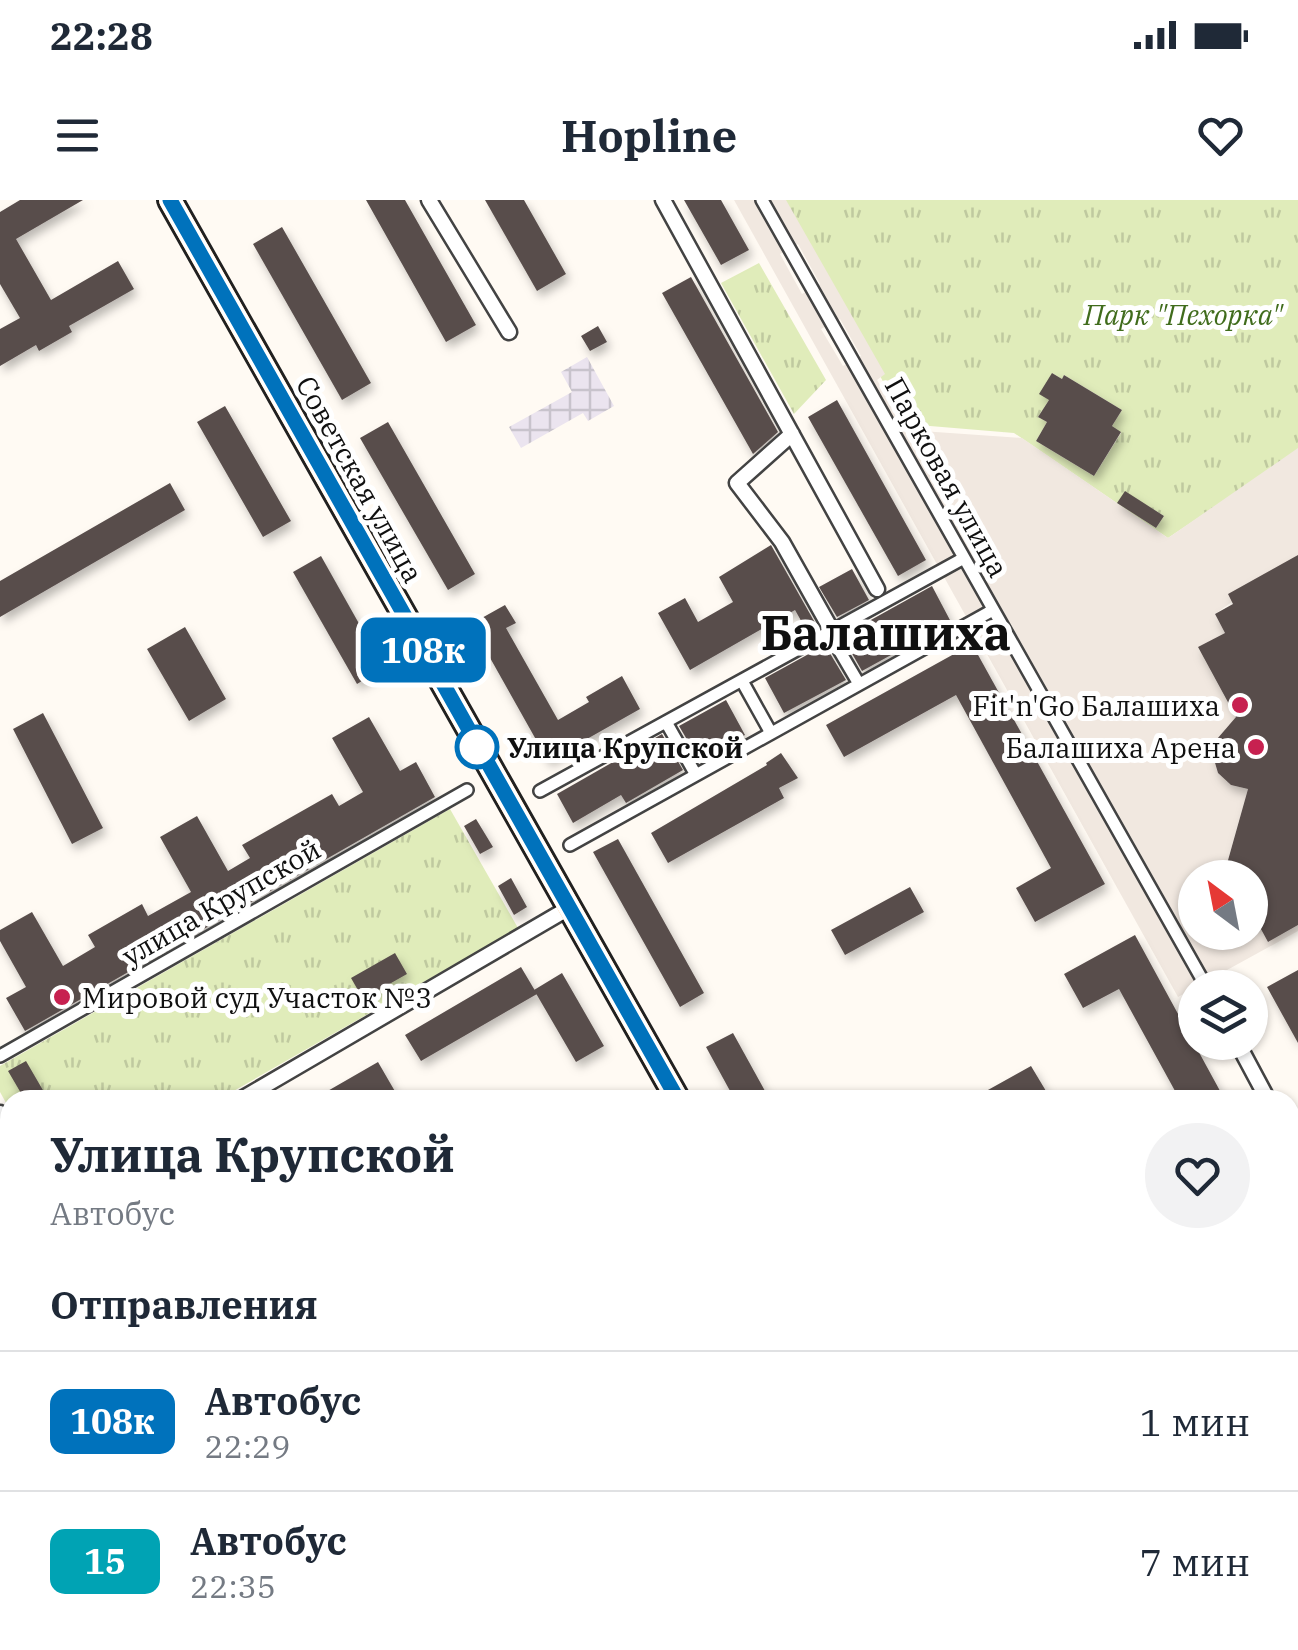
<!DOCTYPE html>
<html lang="ru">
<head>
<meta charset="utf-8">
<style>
	:root { --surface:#fff; --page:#f2f2f3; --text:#1f2937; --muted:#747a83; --line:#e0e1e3 }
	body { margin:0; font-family:"IBM Plex Serif",serif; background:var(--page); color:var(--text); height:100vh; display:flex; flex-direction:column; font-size:38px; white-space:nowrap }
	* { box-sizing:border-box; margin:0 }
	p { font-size:32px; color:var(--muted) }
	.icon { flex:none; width:55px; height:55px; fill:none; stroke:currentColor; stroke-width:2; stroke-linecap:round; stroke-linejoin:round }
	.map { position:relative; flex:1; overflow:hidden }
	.side { position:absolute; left:0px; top:890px; width:1300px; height:560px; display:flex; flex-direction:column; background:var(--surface); border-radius:30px 30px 0 0; box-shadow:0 2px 8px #0004 }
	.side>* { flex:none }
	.badge { padding:0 20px; border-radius:15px; font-size:35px; line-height:65px }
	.needle { width:65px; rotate:328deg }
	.tools { position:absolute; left:1178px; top:660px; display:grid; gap:20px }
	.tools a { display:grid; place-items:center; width:90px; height:90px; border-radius:50%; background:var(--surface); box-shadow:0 2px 8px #0004; font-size:50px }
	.map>.badge { position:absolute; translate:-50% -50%; box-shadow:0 0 0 5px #fff }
	h2 { padding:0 50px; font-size:38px; line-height:90px }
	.round { display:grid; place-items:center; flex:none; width:105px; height:105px; border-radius:52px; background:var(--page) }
	.overview { display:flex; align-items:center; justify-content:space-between; height:170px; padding:0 50px }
	h1 { font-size:48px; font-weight:700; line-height:75px }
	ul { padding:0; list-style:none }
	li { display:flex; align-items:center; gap:30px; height:140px; padding:0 50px; border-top:2px solid var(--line) }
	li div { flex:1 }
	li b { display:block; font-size:38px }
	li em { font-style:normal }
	li .badge { min-width:110px; font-weight:700; text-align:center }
	.status { display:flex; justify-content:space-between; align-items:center; height:70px; padding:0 50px; background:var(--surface); direction:ltr }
	.status svg { height:28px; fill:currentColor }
	header { display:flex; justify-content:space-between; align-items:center; height:130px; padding:0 50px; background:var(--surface); font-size:45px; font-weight:700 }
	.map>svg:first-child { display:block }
</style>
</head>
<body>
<div class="status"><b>22:28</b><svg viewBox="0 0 49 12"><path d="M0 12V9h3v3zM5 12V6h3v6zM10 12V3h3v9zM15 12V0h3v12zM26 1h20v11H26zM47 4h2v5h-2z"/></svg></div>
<header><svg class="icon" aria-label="menu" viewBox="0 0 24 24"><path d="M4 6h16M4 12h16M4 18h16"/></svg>Hopline<svg class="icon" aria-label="heart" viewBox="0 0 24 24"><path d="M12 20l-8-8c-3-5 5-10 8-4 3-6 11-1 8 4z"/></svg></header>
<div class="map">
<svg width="1298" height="1450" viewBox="0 0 1298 1450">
	<defs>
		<pattern id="industrial-grid" width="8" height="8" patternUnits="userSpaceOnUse" patternTransform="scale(2.5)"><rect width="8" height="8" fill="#ebe4ef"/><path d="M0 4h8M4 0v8" fill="none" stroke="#c8c3cc"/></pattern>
		<pattern id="grass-dots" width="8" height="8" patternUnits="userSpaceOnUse" patternTransform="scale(2.5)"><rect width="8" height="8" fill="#e0ecba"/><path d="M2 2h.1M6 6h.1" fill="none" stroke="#bfc99f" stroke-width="1.8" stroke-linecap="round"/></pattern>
		<pattern id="park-tufts" width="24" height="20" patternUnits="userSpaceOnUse" patternTransform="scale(2.5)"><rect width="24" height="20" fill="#e0ecba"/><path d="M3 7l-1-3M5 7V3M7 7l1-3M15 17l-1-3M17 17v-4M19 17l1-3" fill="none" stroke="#bfc99f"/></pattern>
		<filter id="shadow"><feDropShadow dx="3.5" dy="6" stdDeviation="5" flood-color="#0004"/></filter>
	</defs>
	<rect width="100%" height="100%" fill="#fffaf3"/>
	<path fill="url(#industrial-grid)" d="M587,157L614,206L588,221L583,213L521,248L509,227L572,192L561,172Z"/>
	<path fill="url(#grass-dots)" d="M527,1440H611L616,1448L509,1450Z
		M672,1440H759L741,1450H678Z"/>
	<path fill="url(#park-tufts)" fill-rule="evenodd" d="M785,0H1298V251L1168,338L1014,233L906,224ZM1052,173L1062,179L1064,175L1122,210L1112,226L1121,233L1094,276L1036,241L1047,222L1038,217L1049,200ZM1125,292L1164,316L1156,328L1118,303Z
		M759,63L826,180L794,214L721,83Z
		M450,609L518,728L218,900H10V910L0,892V866Z"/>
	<path fill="#f1e8e0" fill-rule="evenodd" d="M734,0H755L768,22L778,16L769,0H786L885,174L877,180L907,230L1022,238L1168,338L1298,248V355L1215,414L1225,433L1198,447L1239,523L1229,525L1217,539L1213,556L1218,573L1231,585L1248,589L1223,677L1195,678V732H1250V723L1256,720L1268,742L1298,725V731L1178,797ZM798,44L820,84L802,94L780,54ZM840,119L861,156L843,166L821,129Z"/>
	<path fill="#594e4c" filter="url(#shadow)" d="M20,0H83L16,39L51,100L118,61L134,89L69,126L72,132L39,151L36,145L0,166V129L20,118L0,84V12Z
		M366,0H405L476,125L446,142Z
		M485,0H524L566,74L537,91Z
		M684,0H721L749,50L721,65Z
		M282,27L371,183L342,200L253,44Z
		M691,77L778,232L753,254L662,93Z
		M598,126L607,142L590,151L581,136Z
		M1052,173L1062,179L1064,175L1122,210L1112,226L1121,232L1094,276L1036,241L1047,222L1038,217L1049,200L1039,194Z
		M837,200L926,360L898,376L808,217Z
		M225,206L291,321L263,337L197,222Z
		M388,222L475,374L448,390L360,238Z
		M170,283L185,310L0,417V381Z
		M1125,291L1164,316L1156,328L1117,303Z
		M771,345L818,428L808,433L795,410L690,470L658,413L685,398L698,422L733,402L719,377Z
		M1298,355V725L1268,742L1256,720L1250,723V678H1223L1248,589L1231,585L1218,573L1213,556L1217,539L1236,517L1198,447L1225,433L1215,414L1233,404L1228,394Z
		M321,356L384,468L357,484L293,372Z
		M852,369L869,400L837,417L819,387Z
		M932,386L951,422L862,471L842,436Z
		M505,405L516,423L506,428L558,520L589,502L586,497L622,476L640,509L548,561L471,424Z
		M185,427L226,499L189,521L147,449Z
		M972,444L1105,684L1035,722L1016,688L1051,668L956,495L844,557L826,525Z
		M825,445L846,480L784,513L765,478Z
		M726,500L745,535L699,560L679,526Z
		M43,513L103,628L72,644L13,529Z
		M369,517L400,571L416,562L435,597L25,831L6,798L26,787L0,741V730L32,712L63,766L95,747L88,735L142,704L148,716L191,692L160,637L197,616L228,671L250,658L242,645L332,594L339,606L363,592L332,538Z
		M662,534L683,570L626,603L621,595L573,623L557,594Z
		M781,553L798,578L779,588L784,598L668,663L651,633L767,565L766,563Z
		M476,619L493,647L480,654L464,626Z
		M618,639L704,793L680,807L593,652Z
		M511,678L527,707L514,715L498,686Z
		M910,687L924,712L845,755L831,730Z
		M1135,735L1225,900H1180L1119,789L1083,808L1064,774Z
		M395,753L407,774L363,799L351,778Z
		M521,767L537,794L421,861L405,835Z
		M1298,770V843L1267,787Z
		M562,773L604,846L576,862L534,790Z
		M733,833L770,900H735L706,847Z
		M26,861L44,892L30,900H25L8,871Z
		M378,862L400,900H312Z
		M1031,866L1046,891L1030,900H970Z"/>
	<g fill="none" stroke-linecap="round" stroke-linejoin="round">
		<g stroke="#434343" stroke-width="16">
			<path id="pedestrian" d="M762,0L1207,788
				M829,433L859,484
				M742,481L771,533
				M666,522L696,575
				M540,591L964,358
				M570,645L993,410
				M0,856L467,590
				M1291,1015L1298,1022
				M1290,1059L1298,1046
				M1290,1077L1298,1090
				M497,1450L515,1440
				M625,1450L628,1440
				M655,1450L659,1440
				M746,1450L764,1440"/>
		</g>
		<g stroke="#434343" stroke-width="19">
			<path id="minor" d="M429,0L509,132
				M663,0L877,389
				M792,234L737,283L782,342L832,431
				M1237,842L1268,900
				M240,900L569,708
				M0,913L10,931
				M1290,940L1298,955
				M297,1440L303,1450
				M466,1450L484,1440"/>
		</g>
		<g stroke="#434343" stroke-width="22">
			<path id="tertiary" d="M796,1450L814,1440"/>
		</g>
		<g stroke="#323232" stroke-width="25">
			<path id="secondary" d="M1290,1000L1298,996"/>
		</g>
		<g stroke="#212121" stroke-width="28">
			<path id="primary" d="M170,0L678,900
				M980,1440L985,1450"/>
		</g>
		<use href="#pedestrian" stroke="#fff" stroke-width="11"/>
		<use href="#minor" stroke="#fff" stroke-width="14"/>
		<use href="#tertiary" stroke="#fff" stroke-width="18"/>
		<use href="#secondary" stroke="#ffe3ae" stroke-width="20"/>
		<use href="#primary" stroke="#fdb464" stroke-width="22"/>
	</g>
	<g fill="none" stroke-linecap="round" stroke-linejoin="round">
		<g stroke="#fff" stroke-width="22">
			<path id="line" d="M170,0L678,900"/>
		</g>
		<use href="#line" stroke="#0072bc" stroke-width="15"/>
	</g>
	<g fill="#c72150" stroke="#fff" stroke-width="4">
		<circle cx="1240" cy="505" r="10"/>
		<circle cx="1256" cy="547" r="10"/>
		<circle cx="62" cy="797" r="10"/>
	</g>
	<circle fill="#fff" stroke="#0072bc" stroke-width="5" cx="477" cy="547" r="20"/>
	<g text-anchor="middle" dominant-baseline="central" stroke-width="10" stroke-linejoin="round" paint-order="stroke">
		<g font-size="28" font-style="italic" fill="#406c1c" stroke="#fff">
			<text x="1183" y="114">Парк "Пехорка"</text>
		</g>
		<g font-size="28" fill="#101010" stroke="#fff">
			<text transform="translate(947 277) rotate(61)">Парковая улица</text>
			<text transform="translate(360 279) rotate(61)">Советская улица</text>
			<text transform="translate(221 702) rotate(-30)">улица Крупской</text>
		</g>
		<g font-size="28" fill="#101010" stroke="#fff" text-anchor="end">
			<text x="1220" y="505">Fit'n'Go Балашиха</text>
			<text x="1236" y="547">Балашиха Арена</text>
			<text x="82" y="797" text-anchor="start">Мировой суд Участок №3</text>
		</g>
		<g font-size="28" font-weight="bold" fill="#101010" stroke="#fff" text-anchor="start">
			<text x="507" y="547">Улица Крупской</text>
		</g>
		<g font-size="48" font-weight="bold" fill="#101010" stroke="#fff">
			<text x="886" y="432">Балашиха</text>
		</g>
	</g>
</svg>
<div class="tools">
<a><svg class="needle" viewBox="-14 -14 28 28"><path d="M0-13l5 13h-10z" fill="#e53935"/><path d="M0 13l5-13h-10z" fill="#747a83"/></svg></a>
<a><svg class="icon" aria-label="layers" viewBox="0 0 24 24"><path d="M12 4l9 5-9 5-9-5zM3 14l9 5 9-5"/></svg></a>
</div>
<b class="badge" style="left:423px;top:450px;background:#0072bc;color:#fff">108к</b>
<section class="side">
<div class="overview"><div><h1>Улица Крупской</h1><p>Автобус</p></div><a class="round"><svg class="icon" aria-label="heart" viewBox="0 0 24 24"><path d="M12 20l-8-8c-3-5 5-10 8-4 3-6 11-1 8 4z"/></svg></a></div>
<h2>Отправления</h2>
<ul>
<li><span class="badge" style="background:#0072bc;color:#fff">108к</span><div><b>Автобус</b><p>22:29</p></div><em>1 мин</em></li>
<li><span class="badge" style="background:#00a3b4;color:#fff">15</span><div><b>Автобус</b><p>22:35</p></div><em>7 мин</em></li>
</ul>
</section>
</div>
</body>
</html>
